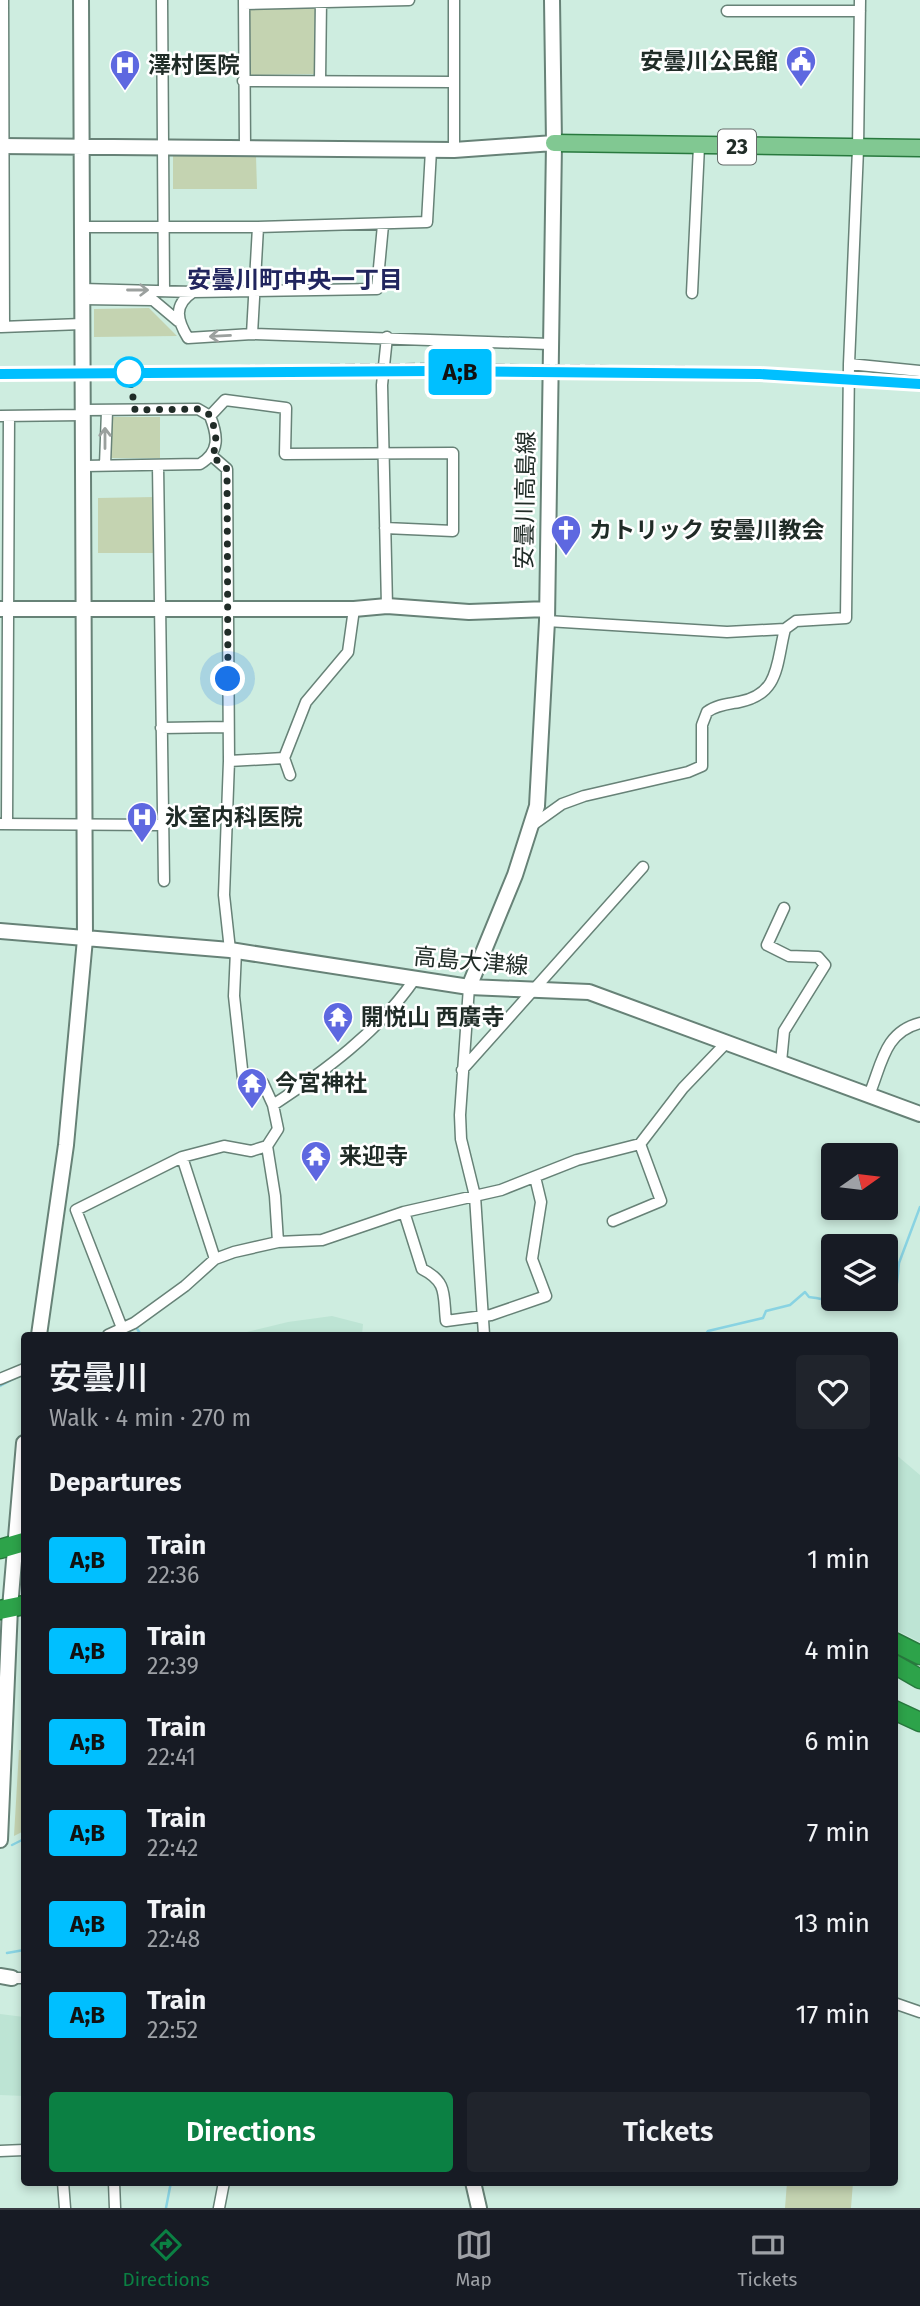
<!DOCTYPE html>
<html lang="en">
<head>
<meta charset="utf-8">
<style>
	:root { --surface:#171b24; --page:#20242c; --text:#f1f3f6; --muted:#9ea1a6; --line:#363941; --accent:#0b8043 }
	body { margin:0; font-family:"Fira Sans","Noto Sans JP",sans-serif; background:var(--page); color:var(--text); height:100vh; display:flex; flex-direction:column; font-size:26px; white-space:nowrap }
	* { box-sizing:border-box; margin:0 }
	p { font-size:23px; color:var(--muted) }
	.icon { flex:none; width:38px; height:38px; fill:none; stroke:currentColor; stroke-width:2; stroke-linecap:round; stroke-linejoin:round }
	.map { position:relative; flex:1; overflow:hidden }
	.sheet { position:absolute; left:21px; top:1332px; width:877px; height:854px; display:flex; flex-direction:column; background:var(--surface); border-radius:7px; box-shadow:0 4px 10px #0003 }
	.sheet>* { flex:none }
	.badge { padding:0 14px; border-radius:5px; font-size:24px; line-height:46px }
	.needle { width:46px; rotate:76deg }
	.tools { position:absolute; left:821px; top:1143px; display:grid; gap:14px }
	.tools a { display:grid; place-items:center; width:77px; height:77px; border-radius:7px; background:var(--surface); box-shadow:0 4px 10px #0003; font-size:35px }
	.you { position:absolute; width:35px; height:35px; margin:-18px; border:5px solid #fff; border-radius:50%; background:#1a73e8; box-shadow:0 0 0 10px #1a73e833 }
	.map>.badge { position:absolute; translate:-50% -50%; box-shadow:0 0 0 4px #fff }
	h2 { padding:0 28px; font-size:26px; line-height:63px }
	.round { display:grid; place-items:center; flex:none; width:74px; height:74px; border-radius:7px; background:var(--page) }
	.headline { display:flex; align-items:center; justify-content:space-between; height:119px; padding:0 28px }
	h1 { font-size:33px; font-weight:600; line-height:52px }
	.action { display:flex; gap:14px; margin-top:auto; padding:14px 28px }
	.action a { flex:1; height:80px; border-radius:7px; background:var(--accent); color:#fff; font-size:28px; font-weight:600; line-height:80px; text-align:center }
	.action a+a { background:var(--page); color:var(--text) }
	ul { padding:0; list-style:none }
	li { display:flex; align-items:center; gap:21px; height:91px; padding:0 28px }
	li div { flex:1 }
	li b { display:block; font-size:26px }
	li em { font-style:normal }
	li .badge { min-width:77px; font-weight:700; text-align:center }
	.tabs { display:flex; justify-content:space-around; align-items:center; height:98px; border-top:2px solid var(--line); background:var(--surface); font-size:19px; color:var(--muted) }
	.tabs a { display:grid; justify-items:center; gap:4px }
	.tabs .active { color:var(--accent) }
	.map>svg:first-child { display:block }
</style>
</head>
<body>
<div class="map">
<svg width="920" height="2208" viewBox="0 0 920 2208">
	<rect width="100%" height="100%" fill="#ceede0"/>
	<path fill="#bde4d4" d="M332,1316L363,1324L362,1335H235L288,1322Z
		M894,1453L920,1475V1642L894,1629Z
		M0,2014L24,2017V2096L0,2095Z"/>
	<path fill="#c4d3b1" d="M315,8L314,74L247,75L249,9Z
		M173,156H256L257,189H173Z
		M149,308L177,336L94,337V309Z
		M111,417H160V458H111Z
		M155,497L156,553H98V498Z
		M19,1750H24V1831L14,1836Z
		M787,2182H853L851,2208H785Z"/>
	<g fill="none" stroke-linecap="round" stroke-linejoin="round">
		<path stroke="#89d3e2" stroke-width="2.5" d="M886,1298L897,1283L899,1263L920,1207
			M121,1335L136,1327L141,1335
			M705,1335L708,1331L763,1318L766,1311L790,1305L805,1292L809,1297C833,1300 862,1311 885,1298
			M0,1386L17,1377
			M12,1845L24,1839
			M7,1953L24,1950
			M166,2208L171,2182"/>
		<g stroke="#678277" stroke-width="13">
			<path id="street" d="M3,0L4,327
				M162,0L164,290
				M244,0L245,147
				M454,0V150
				M244,4L409,0
				M727,11H860
				M320,80L321,0
				M243,81L452,82
				M81,227H258L427,222L431,150
				M82,289L193,292L377,289L383,225
				M193,292C173,305 177,320 188,338L252,334L549,344
				M692,293L699,146
				M82,299L153,300L178,321
				M1,327L82,324
				M252,334L258,227
				M387,337L382,385L387,606
				M849,364L920,371
				M83,410L198,409L210,416C218,436 220,452 200,464L84,466
				M0,416L83,415
				M210,416L225,400L286,408L285,454L453,453V531L385,528
				M212,456L227,469L229,761L224,895L230,950
				M105,465L107,411
				M158,465L164,881
				M547,621L727,632L785,629L796,621L846,618L849,364L858,149L860,0
				M161,728L227,727
				M284,758L290,775
				M229,761L284,758L306,702L348,652L354,609
				M0,824L161,825
				M7,824L9,416
				M534,824L562,804L584,796L688,772L702,766V725L707,712C716,705 728,704 739,702C780,694 776,664 785,629
				M236,951L234,996L243,1078L263,1083L273,1105
				M469,987L460,1115L461,1139L475,1196L484,1335
				M781,1062L784,1031L825,965L818,957L789,956L767,945L784,908
				M462,1070L643,867
				M869,1095C882,1064 884,1032 920,1023
				M182,1157L224,1146L251,1151L267,1146
				M404,1212L422,1269C448,1282 443,1295 446,1321L491,1315L546,1296L532,1259L541,1202L535,1177
				M613,1221L661,1201L640,1144
				M278,1242L275,1196L267,1146L278,1129L273,1105C325,1071 378,1032 414,980
				M122,1328L76,1210L182,1157L215,1259
				M108,1335L134,1323L185,1286L215,1259L234,1252L278,1242L322,1240L404,1212L501,1190L577,1160L640,1144L683,1088L727,1042
				M0,1379L24,1369
				M12,1978H24
				M894,2003L920,2012
				M0,2151L24,2150
				M63,2182L65,2208
				M114,2182L115,2208
				M219,2208L224,2182"/>
		</g>
		<g stroke="#678277" stroke-width="18">
			<path id="secondary" d="M0,146L454,150L554,143
				M0,609H354L387,606L469,612L547,609
				M0,931L230,950L469,987L589,992L920,1114
				M469,987L515,875L537,806L547,621L554,143L552,0
				M39,1335L66,1145L85,939L81,0
				M0,1840L10,1608L24,1443
				M0,1976L12,1978
				M473,2182L479,2208"/>
		</g>
		<g stroke="#28793e" stroke-width="19">
			<path id="primary" d="M554,143L920,148"/>
		</g>
		<g stroke="#28793e" stroke-width="21">
			<path id="highway" d="M0,1549L24,1542
				M0,1610L24,1605
				M894,1642L920,1655
				M894,1664L920,1679
				M894,1710L920,1722"/>
		</g>
		<use href="#street" stroke="#fff" stroke-width="10"/>
		<use href="#secondary" stroke="#fff" stroke-width="14"/>
		<use href="#primary" stroke="#81c892" stroke-width="16"/>
		<use href="#highway" stroke="#2da34a" stroke-width="18"/>
		<path stroke="#62766d" stroke-width="2.5" stroke-dasharray="10 5" stroke-linecap="butt" d="M0,369L424,364L760,368L920,378"/>
	</g>
	<defs><path id="oneway-shaft" d="M-6 0H5M1.5-3L5.5 0L1.5 3" fill="none" stroke-width="1.6" stroke-linecap="round" stroke-linejoin="round" transform="scale(1.75)"/></defs>
	<g stroke="#9ba09e">
		<use href="#oneway-shaft" transform="translate(138 290)"/>
		<use href="#oneway-shaft" transform="translate(220 336) rotate(177)"/>
		<use href="#oneway-shaft" transform="translate(105 438) rotate(-90)"/>
	</g>
	<g fill="none" stroke-linecap="round" stroke-linejoin="round">
		<g stroke="#fff" stroke-width="16">
			<path id="line" d="M0,374L432,371L760,374L920,384"/>
		</g>
		<use href="#line" stroke="#00bfff" stroke-width="10"/>
		<path stroke="#202c27" stroke-width="7" stroke-dasharray="0 12.6" d="M129,372L135,410L198,409L210,415C215,429 219,442 212,456L227,469L228,679"/>
	</g>
	<defs>
		<g id="civic-pin" transform="scale(1.575)"><path d="M0 17L-7.5 6A9.5 9.5 0 1 1 7.5 6Z" fill="#5e68e0" stroke="#fff"/><path d="M-.6-6.5H3V-4.5H.6V-3L4-1V1h2V6H-6V1h2V-1L-.6-3ZM-1.2 2.5V6h2.4V2.5Z" fill="#fff"/></g>
		<g id="hospital-pin" transform="scale(1.575)"><path d="M0 17L-7.5 6A9.5 9.5 0 1 1 7.5 6Z" fill="#5e68e0" stroke="#fff"/><path d="M-5-5h3v3.5h4V-5h3V5h-3V1.5h-4V5h-3Z" fill="#fff"/></g>
		<g id="church-pin" transform="scale(1.575)"><path d="M0 17L-7.5 6A9.5 9.5 0 1 1 7.5 6Z" fill="#5e68e0" stroke="#fff"/><path d="M-1.2-6h2.4v3.5h3.3v2.4h-3.3V6h-2.4V-.1h-3.3v-2.4h3.3Z" fill="#fff"/></g>
		<g id="temple-pin" transform="scale(1.575)"><path d="M0 17L-7.5 6A9.5 9.5 0 1 1 7.5 6Z" fill="#5e68e0" stroke="#fff"/><path d="M0-6L5-2H3V0L6.5 2.5H4V6H1.5V3h-3V6H-4V2.5H-6.5L-3 0V-2H-5Z" fill="#fff"/></g>
	</defs>
	<g fill-rule="evenodd">
		<use href="#civic-pin" x="801" y="61"/>
		<use href="#hospital-pin" x="125" y="65"/>
		<use href="#church-pin" x="566" y="530"/>
		<use href="#hospital-pin" x="142" y="817"/>
		<use href="#temple-pin" x="338" y="1017"/>
		<use href="#temple-pin" x="252" y="1083"/>
		<use href="#temple-pin" x="316" y="1156"/>
	</g>
	<circle fill="#fff" stroke="#00bfff" stroke-width="3.5" cx="129" cy="372" r="14"/>
	<g text-anchor="middle" dominant-baseline="central" stroke-width="5" stroke-linejoin="round" paint-order="stroke">
		<rect fill="#fff" stroke="#636b68" stroke-width="2" x="718" y="129.5" width="38" height="35" rx="5"/>
		<g font-size="21" font-weight="bold" fill="#202c27">
			<text x="737" y="147">23</text>
		</g>
		<g font-size="23" font-weight="bold" fill="#202c27" stroke="#fff" text-anchor="start">
			<text x="778" y="61" text-anchor="end">安曇川公民館</text>
			<text x="148" y="65">澤村医院</text>
			<text x="589" y="530">カトリック 安曇川教会</text>
			<text x="165" y="817">氷室内科医院</text>
			<text x="361" y="1017">開悦山 西廣寺</text>
			<text x="275" y="1083">今宮神社</text>
			<text x="339" y="1156">来迎寺</text>
		</g>
		<g font-size="23" fill="#202c27" stroke="#fff">
			<text transform="translate(525 500) rotate(-89)">安曇川高島線</text>
			<text transform="translate(471 961) rotate(5)">高島大津線</text>
		</g>
		<g font-size="24" font-weight="bold" fill="#21255e" stroke="#fff">
			<text x="295" y="280">安曇川町中央一丁目</text>
		</g>
	</g>
</svg>
<div class="tools">
<a><svg class="needle" viewBox="-14 -14 28 28"><path d="M0-13l5 13h-10z" fill="#e53935"/><path d="M0 13l5-13h-10z" fill="#9ea1a6"/></svg></a>
<a><svg class="icon" aria-label="layers" viewBox="0 0 24 24"><path d="M12 4l9 5-9 5-9-5zM3 14l9 5 9-5"/></svg></a>
</div>
<div class="you" style="left:228px;top:679px"></div>
<b class="badge" style="left:460px;top:372px;background:#00bfff;color:#111">A;B</b>
<section class="sheet">
<div class="headline"><div><h1>安曇川</h1><p>Walk · 4 min · 270 m</p></div><a class="round"><svg class="icon" aria-label="heart" viewBox="0 0 24 24"><path d="M12 20l-8-8c-3-5 5-10 8-4 3-6 11-1 8 4z"/></svg></a></div>
<h2>Departures</h2>
<ul>
<li><span class="badge" style="background:#00bfff;color:#111">A;B</span><div><b>Train</b><p>22:36</p></div><em>1 min</em></li>
<li><span class="badge" style="background:#00bfff;color:#111">A;B</span><div><b>Train</b><p>22:39</p></div><em>4 min</em></li>
<li><span class="badge" style="background:#00bfff;color:#111">A;B</span><div><b>Train</b><p>22:41</p></div><em>6 min</em></li>
<li><span class="badge" style="background:#00bfff;color:#111">A;B</span><div><b>Train</b><p>22:42</p></div><em>7 min</em></li>
<li><span class="badge" style="background:#00bfff;color:#111">A;B</span><div><b>Train</b><p>22:48</p></div><em>13 min</em></li>
<li><span class="badge" style="background:#00bfff;color:#111">A;B</span><div><b>Train</b><p>22:52</p></div><em>17 min</em></li>
</ul>
<div class="action"><a>Directions</a><a>Tickets</a></div>
</section>
</div>
<nav class="tabs">
<a class="active"><svg class="icon" aria-label="directions" viewBox="0 0 24 24"><path d="M12 3l9 9-9 9-9-9zM9 14v-3h6M13 9l2 2-2 2"/></svg>Directions</a>
<a><svg class="icon" aria-label="map" viewBox="0 0 24 24"><path d="M3 6l6-2 6 2 6-2v14l-6 2-6-2-6 2zM9 4v14M15 6v14"/></svg>Map</a>
<a><svg class="icon" aria-label="tickets" viewBox="0 0 24 24"><path d="M3 7h18v10H3zM15 7v10"/></svg>Tickets</a>
</nav>
</body>
</html>
